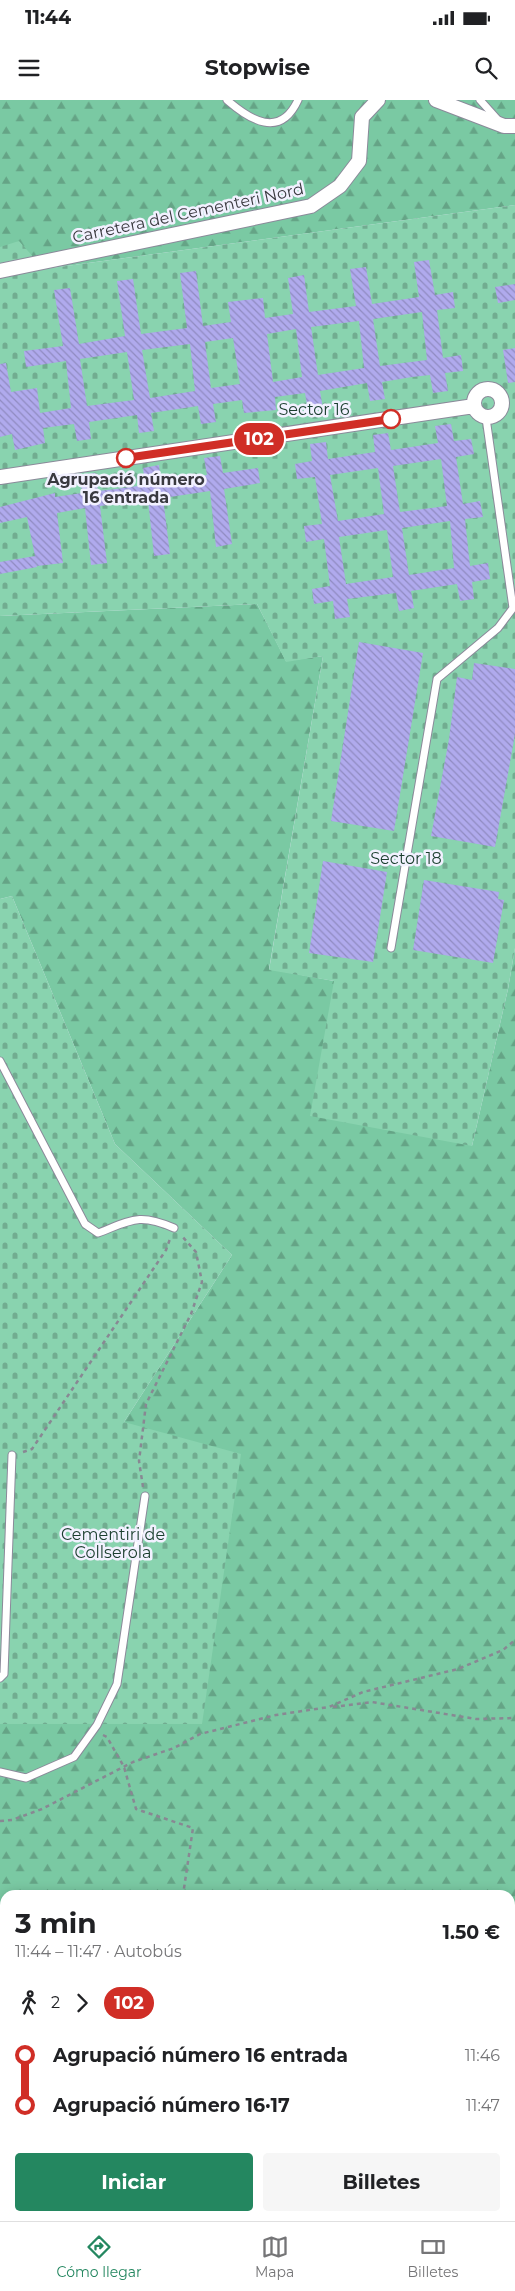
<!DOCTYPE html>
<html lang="es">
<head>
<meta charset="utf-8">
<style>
	:root { --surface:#fff; --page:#f6f6f6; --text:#202124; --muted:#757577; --line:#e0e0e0; --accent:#248760 }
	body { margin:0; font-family:Montserrat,sans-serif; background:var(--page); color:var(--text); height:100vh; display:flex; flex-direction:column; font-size:19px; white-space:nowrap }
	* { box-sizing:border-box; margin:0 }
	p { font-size:16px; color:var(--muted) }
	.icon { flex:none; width:28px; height:28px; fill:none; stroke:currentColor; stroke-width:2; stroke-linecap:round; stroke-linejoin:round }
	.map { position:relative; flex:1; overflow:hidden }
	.drawer { position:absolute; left:0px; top:1790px; width:515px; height:331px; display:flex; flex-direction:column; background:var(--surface); border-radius:15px 15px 0 0; box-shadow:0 2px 12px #0003 }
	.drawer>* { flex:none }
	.badge { padding:0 10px; border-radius:16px; font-size:18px; line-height:32px }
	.map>.badge { position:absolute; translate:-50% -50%; box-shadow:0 0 0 2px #fff }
	.legs { display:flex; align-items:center; gap:8px; height:55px; padding:0 15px; font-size:16px }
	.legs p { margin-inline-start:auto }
	.headline { display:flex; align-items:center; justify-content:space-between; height:85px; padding:0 15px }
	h1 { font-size:28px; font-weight:700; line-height:38px }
	.action { display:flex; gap:10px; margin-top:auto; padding:10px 15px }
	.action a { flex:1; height:58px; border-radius:5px; background:var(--accent); color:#fff; font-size:20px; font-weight:700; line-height:58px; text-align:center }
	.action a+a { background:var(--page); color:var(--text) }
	ul { padding:0 15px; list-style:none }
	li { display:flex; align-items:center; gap:18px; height:50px; font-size:19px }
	li i { display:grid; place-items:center; width:8px; height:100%; margin:0 6px; background:currentColor }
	li i::after { content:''; width:12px; height:12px; margin:-6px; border:4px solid; border-radius:50%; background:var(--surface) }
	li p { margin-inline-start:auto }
	li:first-child i { background:linear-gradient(#0000 50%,currentColor 0) }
	li:last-child i { background:linear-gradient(currentColor 50%,#0000 0) }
	.status { display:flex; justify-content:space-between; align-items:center; height:35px; padding:0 25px; background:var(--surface); direction:ltr }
	.status svg { height:14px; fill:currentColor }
	header { display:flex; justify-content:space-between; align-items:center; height:65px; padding:0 15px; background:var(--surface); font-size:22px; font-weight:700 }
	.dock { display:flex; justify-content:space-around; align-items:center; height:70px; border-top:1px solid var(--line); background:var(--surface); font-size:14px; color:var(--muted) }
	.dock a { display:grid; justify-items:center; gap:2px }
	.dock .on { color:var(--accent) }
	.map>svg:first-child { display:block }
</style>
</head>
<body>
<div class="status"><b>11:44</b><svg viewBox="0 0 49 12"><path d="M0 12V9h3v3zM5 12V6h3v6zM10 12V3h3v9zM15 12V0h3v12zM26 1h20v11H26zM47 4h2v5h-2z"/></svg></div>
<header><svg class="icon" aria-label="menu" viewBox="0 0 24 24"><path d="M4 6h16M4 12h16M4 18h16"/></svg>Stopwise<svg class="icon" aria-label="search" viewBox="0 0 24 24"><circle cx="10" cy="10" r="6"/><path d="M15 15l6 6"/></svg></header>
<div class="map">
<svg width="515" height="2121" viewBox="0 0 515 2121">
	<defs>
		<pattern id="forest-firs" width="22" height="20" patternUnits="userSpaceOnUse" patternTransform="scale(1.25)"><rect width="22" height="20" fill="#7ac9a3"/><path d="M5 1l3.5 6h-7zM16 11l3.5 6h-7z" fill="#65a486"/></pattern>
		<pattern id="cemetery-stones" width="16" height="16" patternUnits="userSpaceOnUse" patternTransform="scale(1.25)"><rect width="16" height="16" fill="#89d3af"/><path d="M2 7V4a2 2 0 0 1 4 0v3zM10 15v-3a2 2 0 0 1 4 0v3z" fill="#71ac90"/></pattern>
		<pattern id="building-back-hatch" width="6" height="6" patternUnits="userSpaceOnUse" patternTransform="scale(1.25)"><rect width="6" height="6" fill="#b0aaed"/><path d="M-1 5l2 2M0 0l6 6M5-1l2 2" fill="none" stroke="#908bc1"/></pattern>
	</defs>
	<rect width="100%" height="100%" fill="#e4e3f5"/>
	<path fill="#89d3af" d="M127,2116H177L180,2121H129Z"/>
	<path fill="url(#forest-firs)" d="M0,0H515V105L44,169L0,147Z
		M257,504L286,561L323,556L269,869L334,881L472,1046L508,889L515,848V1959L510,1963V1795H5V2116H108L110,2121H0V1624L202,1623L124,1322L232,1155L115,1044L12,796L0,799V516Z
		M210,2116H267L263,2121H211Z"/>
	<path fill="url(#cemetery-stones)" d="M515,105V848L508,889L472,1046L310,1016L334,881L269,870L323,556L286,562L257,504L0,516V147L19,141L44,169Z
		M12,796L115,1044L232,1155L124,1322L241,1354L202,1624H0V799Z"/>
	<path fill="url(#building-back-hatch)" fill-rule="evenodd" d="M429,160L435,195L453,192L455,208L437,210L443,258L461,255L463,271L445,273L448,291L433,293L430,275L412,277L382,282L385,299L370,301L367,283L320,291L323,309L308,311L305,293L275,297L276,310L244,313L242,300L213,304L216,322L201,324L198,306L151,313L154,331L139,333L137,315L89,322L91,339L77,341L74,324L43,328L45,343L15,350L12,334L0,337V264L6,263L11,292L37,288L40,313L71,308L66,261L26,267L24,251L63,246L54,190L70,188L79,244L125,236L117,181L133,179L141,234L187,228L180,173L196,171L203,226L231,222L228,202L263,198L265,218L293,214L288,178L304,175L309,212L356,206L350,169L366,167L372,204L419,197L414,162ZM422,212L427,260L380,266L373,219ZM359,221L364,268L318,275L311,227ZM296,229L302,277L273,282L267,234ZM233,238L240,284L211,288L205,242ZM190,244L195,291L150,298L142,250ZM127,252L134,300L87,306L80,259Z
		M515,184V200L498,203L495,187Z
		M515,248V282L508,283L503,250Z
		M451,324L454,341L471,339L474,354L456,357L463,404L480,401L483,417L465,419L470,466L488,463L490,479L472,482L474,499L460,501L457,484L411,491L414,508L399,511L396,493L347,499L350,517L335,519L333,501L314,504L312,489L330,486L324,439L306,442L304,426L322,424L315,377L297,379L295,364L312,361L310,344L326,342L328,359L375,352L373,335L388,333L391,350L438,343L435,326ZM441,359L447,406L400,412L393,366ZM378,368L384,414L338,421L330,375ZM450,421L454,468L409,475L402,428ZM387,430L393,477L346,484L339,437Z
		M220,356L223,373L258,368L260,383L224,389L232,444L216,447L210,391L163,398L170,454L154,456L148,400L100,406L107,463L91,465L85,408L57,413L63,463L37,466L27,417L0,423V407L55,393V397L82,393L80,376L95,373L98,391L116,389L145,385L143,368L159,365L161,383L207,375L204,358Z
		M35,456L37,467L0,474V462Z
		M359,542L423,553L394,731L331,721Z
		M474,563L515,569V634L495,747L431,736L449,639L457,577L472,580Z
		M323,761L387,772L373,862L309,853Z
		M424,780L499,792L498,799L504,800L493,863L413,850Z"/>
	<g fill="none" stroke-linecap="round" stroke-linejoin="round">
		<g stroke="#8b8a9a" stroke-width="9">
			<path id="lane" d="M227,0C250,20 280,39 298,0
				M480,0L498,20
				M391,848L437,579L498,528L513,508L486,318
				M0,961L85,1124L98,1133C132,1120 139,1113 174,1128
				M0,1578L4,1574L12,1355
				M0,1672L26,1678L74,1657L97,1625L117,1584L145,1396"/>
		</g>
		<g stroke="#8b8a9a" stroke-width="16">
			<path id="street" d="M436,0L504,26H515
				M0,171L311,106L340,86L359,61L362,17L378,0
				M474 303a14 14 0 1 1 28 0a14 14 0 1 1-28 0Z
				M0,377L474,306
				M510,2109L515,2106
				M489,2121L497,2116"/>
		</g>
		<path stroke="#888893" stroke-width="2.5" stroke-dasharray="4 4" stroke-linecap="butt" d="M23,1352L32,1349L166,1150L170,1139
			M143,1387L139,1361L146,1304L191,1214L202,1182L196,1152L181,1135
			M333,1607L372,1602L476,1619L515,1618
			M103,1635L107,1637L124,1667L136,1709L193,1728L183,1795
			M0,1721L12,1720L42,1709L133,1662L174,1648L200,1634L276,1615L329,1607L363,1592L458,1569L503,1550L515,1540
			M0,1957L5,1955"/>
		<use href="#lane" stroke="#fff" stroke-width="7"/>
		<use href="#street" stroke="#fff" stroke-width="14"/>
	</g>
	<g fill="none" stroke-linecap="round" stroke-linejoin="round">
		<g stroke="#fff" stroke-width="11">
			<path id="line-1" d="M126,358L391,319"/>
		</g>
		<use href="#line-1" stroke="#d02e26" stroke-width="8"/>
	</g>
	<g fill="#fff" stroke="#d02e26" stroke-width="2.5">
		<circle cx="391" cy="319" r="9"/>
		<circle cx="126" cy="358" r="9"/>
	</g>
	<g text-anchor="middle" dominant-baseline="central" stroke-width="5" stroke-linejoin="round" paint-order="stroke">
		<g font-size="16" fill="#39393f" stroke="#f2f1ff">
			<text transform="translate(188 113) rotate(-12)">Carretera del Cementeri Nord</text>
		</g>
		<g font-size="16" fill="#1a3e2e" stroke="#f2f1ff">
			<text x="314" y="309">Sector 16</text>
			<text x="406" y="758">Sector 18</text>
			<text x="113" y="1434">Cementiri de<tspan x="113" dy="18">Collserola</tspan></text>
		</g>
		<g font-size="16" font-weight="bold" fill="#39393f" stroke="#f2f1ff">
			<text x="126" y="379">Agrupació número<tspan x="126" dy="18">16 entrada</tspan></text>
		</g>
	</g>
</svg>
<b class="badge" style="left:259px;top:339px;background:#d02e26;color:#fff">102</b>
<section class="drawer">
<div class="headline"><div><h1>3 min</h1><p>11:44 – 11:47 · Autobús</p></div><b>1.50 €</b></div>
<div class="legs"><svg class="icon" aria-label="walk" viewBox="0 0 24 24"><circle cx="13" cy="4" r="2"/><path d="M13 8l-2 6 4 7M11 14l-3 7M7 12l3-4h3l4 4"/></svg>2<svg class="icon" aria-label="forward" viewBox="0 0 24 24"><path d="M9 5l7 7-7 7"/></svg><b class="badge" style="background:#d02e26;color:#fff">102</b></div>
<ul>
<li><i style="color:#d02e26"></i><b>Agrupació número 16 entrada</b><p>11:46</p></li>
<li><i style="color:#d02e26"></i><b>Agrupació número 16·17</b><p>11:47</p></li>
</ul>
<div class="action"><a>Iniciar</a><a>Billetes</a></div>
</section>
</div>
<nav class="dock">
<a class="on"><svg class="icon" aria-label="directions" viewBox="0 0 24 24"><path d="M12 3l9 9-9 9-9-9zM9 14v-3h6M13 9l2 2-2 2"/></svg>Cómo llegar</a>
<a><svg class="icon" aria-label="map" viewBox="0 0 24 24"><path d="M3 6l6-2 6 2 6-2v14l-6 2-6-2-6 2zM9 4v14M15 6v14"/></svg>Mapa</a>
<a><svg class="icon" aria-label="tickets" viewBox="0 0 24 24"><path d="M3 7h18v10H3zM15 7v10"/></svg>Billetes</a>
</nav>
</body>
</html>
